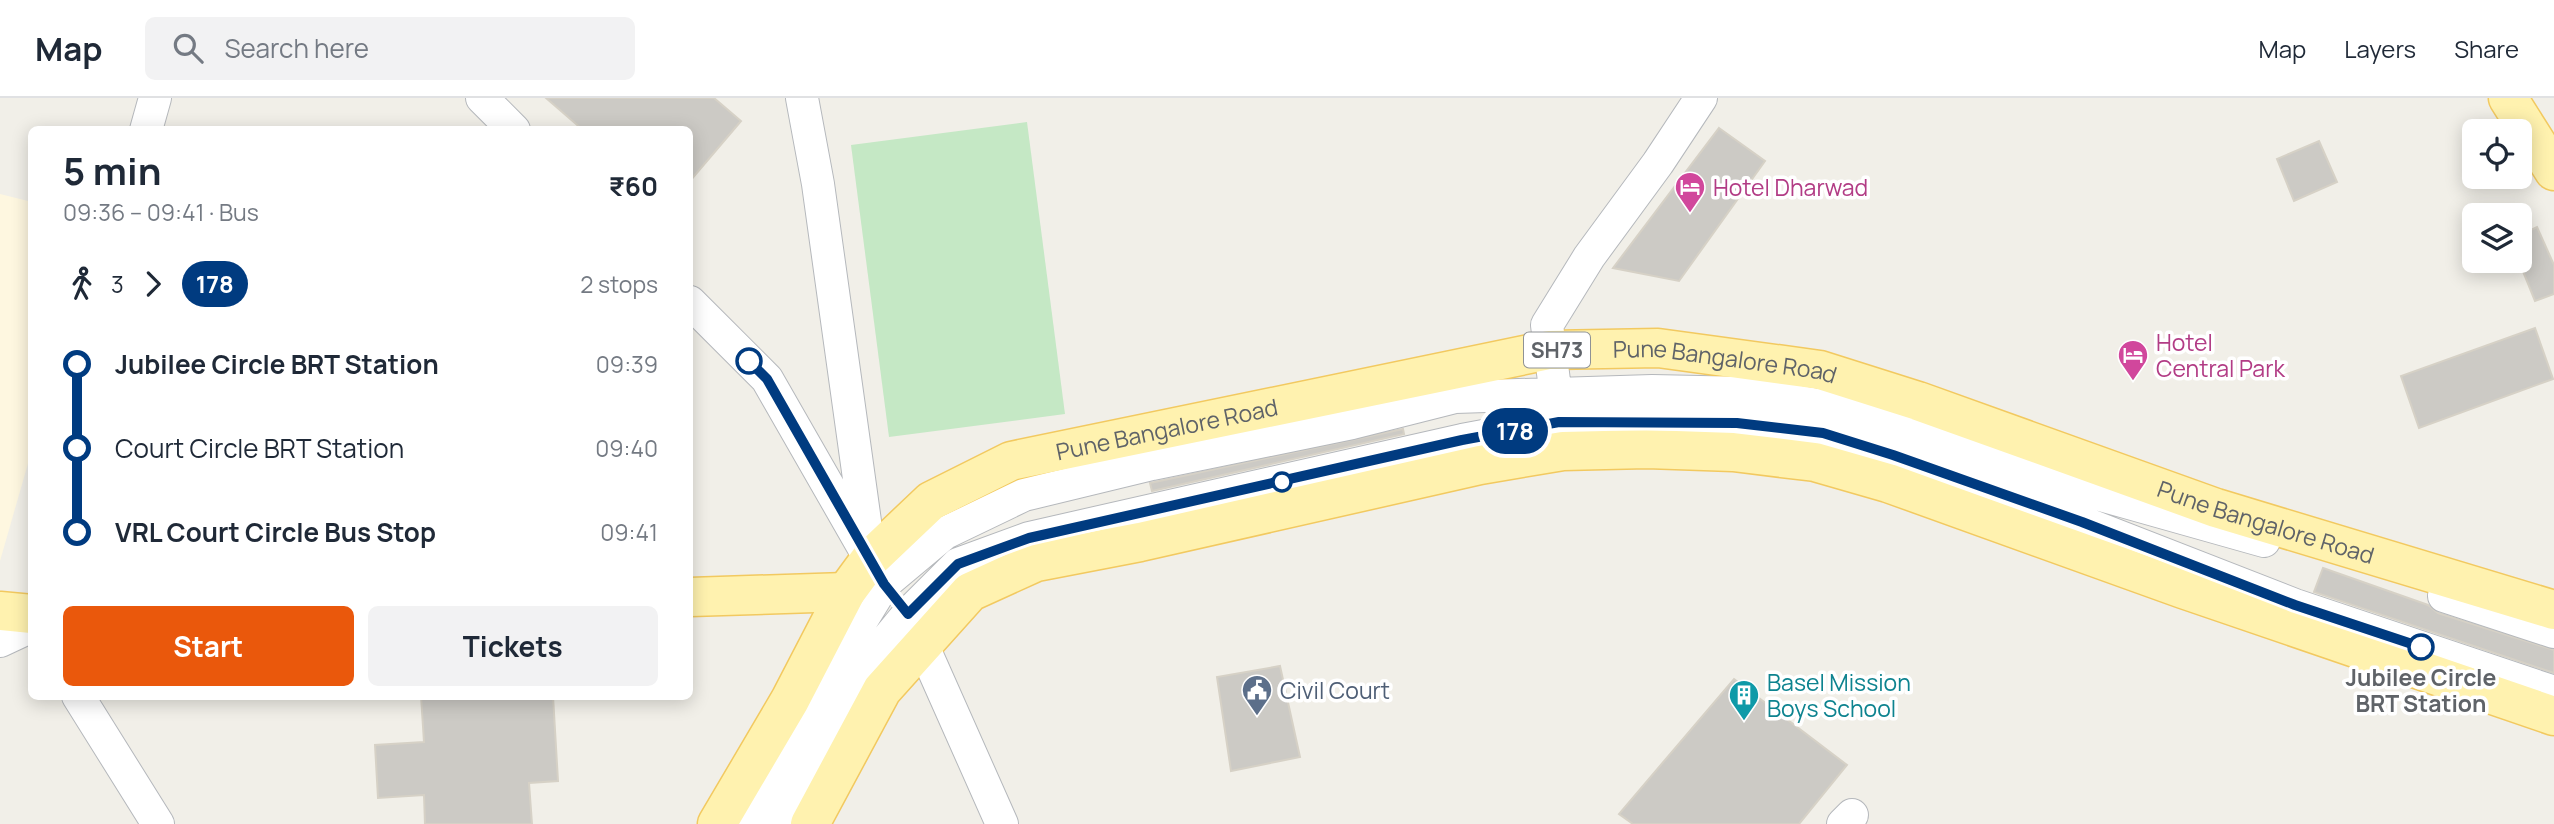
<!DOCTYPE html>
<html lang="en">
<head>
<meta charset="utf-8">
<style>
	:root { --surface:#fff; --page:#f2f2f3; --text:#1f2937; --muted:#747a83; --line:#e0e1e3; --accent:#ea580c }
	body { margin:0; font-family:Manrope,sans-serif; background:var(--page); color:var(--text); height:100vh; display:flex; flex-direction:column; font-size:26px; white-space:nowrap }
	* { box-sizing:border-box; margin:0 }
	p { font-size:23px; color:var(--muted) }
	.icon { flex:none; width:38px; height:38px; fill:none; stroke:currentColor; stroke-width:2; stroke-linecap:round; stroke-linejoin:round }
	.map { position:relative; flex:1; overflow:hidden }
	.drawer { position:absolute; left:28px; top:28px; width:665px; height:574px; display:flex; flex-direction:column; background:var(--surface); border-radius:10px; box-shadow:0 4px 18px #0003 }
	.drawer>* { flex:none }
	.badge { padding:0 14px; border-radius:23px; font-size:24px; line-height:46px }
	.fabs { position:absolute; left:2462px; top:21px; display:grid; gap:14px }
	.fabs a { display:grid; place-items:center; width:70px; height:70px; border-radius:10px; background:var(--surface); box-shadow:0 4px 18px #0003; font-size:35px }
	.map>.badge { position:absolute; translate:-50% -50%; box-shadow:0 0 0 4px #fff }
	.legs { display:flex; align-items:center; gap:10px; height:77px; padding:0 35px; font-size:23px }
	.legs p { margin-inline-start:auto }
	.head { display:flex; align-items:center; justify-content:space-between; height:119px; padding:0 35px }
	h1 { font-size:38px; font-weight:700; line-height:52px }
	.action { display:flex; gap:14px; margin-top:auto; padding:14px 35px }
	.action a { flex:1; height:80px; border-radius:10px; background:var(--accent); color:#fff; font-size:28px; font-weight:700; line-height:80px; text-align:center }
	.action a+a { background:var(--page); color:var(--text) }
	ul { padding:0 35px; list-style:none }
	li { display:flex; align-items:center; gap:24px; height:84px; font-size:26px }
	li i { display:grid; place-items:center; width:10px; height:100%; margin:0 9px; background:currentColor }
	li i::after { content:''; width:18px; height:18px; margin:-9px; border:5px solid; border-radius:50%; background:var(--surface) }
	li p { margin-inline-start:auto }
	li:first-child i { background:linear-gradient(#0000 50%,currentColor 0) }
	li:last-child i { background:linear-gradient(currentColor 50%,#0000 0) }
	header { display:flex; align-items:center; gap:42px; box-sizing:border-box; height:98px; padding:0 35px; background:var(--surface); border-bottom:2px solid var(--line) }
	header strong { font-size:33px }
	nav { display:flex; gap:38px; margin-inline-start:auto; font-size:24px }
	.search { width:490px; height:63px; background:var(--page); display:flex; align-items:center; gap:18px; box-sizing:border-box; padding:0 24px; border-radius:10px; color:var(--muted); font-size:26px }
	.map>svg:first-child { display:block }
</style>
</head>
<body>
<header>
<strong>Map</strong>
<div class="search"><svg class="icon" aria-label="search" viewBox="0 0 24 24"><circle cx="10" cy="10" r="6"/><path d="M15 15l6 6"/></svg>Search here</div>
<nav><a>Map</a><a>Layers</a><a>Share</a></nav>
</header>
<div class="map">
<svg width="2554" height="726" viewBox="0 0 2554 726">
	<rect width="100%" height="100%" fill="#f1efe8"/>
	<path fill="#fef7e0" d="M0,96L32,104L31,355L0,463Z"/>
	<path fill="#c5e8c5" d="M1027,24L1065,316L889,339L851,47Z"/>
	<path fill="#cccac5" stroke="#d6d1c6" stroke-width="2" d="M546,0H714L741,23L690,83V32H583Z
		M1719,30L1765,63L1679,183L1613,170Z
		M2319,43L2337,84L2294,103L2277,61Z
		M2537,129L2554,167V196L2535,203L2520,166V137Z
		M2535,230L2553,281L2419,330L2401,278Z
		M1403,331L1404,336L1152,393L1150,385Z
		M2323,470L2428,507L2438,515L2554,552V575L2314,494Z
		M1280,568L1300,659L1231,673L1217,579Z
		M1734,581L1847,667L1799,726H1633L1619,716Z
		M421,598H553L558,683L529,685L532,726H425L424,697L378,700L375,647L424,644Z"/>
	<g fill="none" stroke-linecap="round" stroke-linejoin="round">
		<g stroke="#b5b8bc" stroke-width="34">
			<path id="minor" d="M482,0L514,32
				M802,0L818,86L868,445
				M146,32L155,0
				M690,204L767,281L881,480
				M1558,315L1547,227L1589,159L1658,65L1701,0
				M2444,498L2554,534
				M914,528L1002,726
				M0,543L32,528
				M78,598L158,726
				M745,726L836,564L884,486L945,435L1024,397L1152,366L1352,325L1455,299L1652,293L1748,295L1824,308L1894,329L2090,394L2264,443
				M775,726L866,567L908,516L958,466L1029,440L1462,342L1559,324L1737,325L1823,335L1893,357L2082,424L2295,507L2554,594
				M1843,726L1852,717"/>
		</g>
		<g stroke="#f2c960" stroke-width="41">
			<g id="major">
				<path d="M2508,0L2554,73"/>
				<path d="M690,499L846,494"/>
				<path d="M0,513L32,516"/>
				<path id="s1" d="M717,726L790,602L846,494L871,460L931,403L1011,363L1549,252L1658,250L1820,272L1918,303L2216,410L2554,512"/>
				<path d="M810,726L882,592L970,494L1036,464L1140,444L1480,367L1563,353L1647,351L1733,354L1815,364L1888,385L2183,491L2554,618"/>
			</g>
		</g>
		<use href="#minor" stroke="#fff" stroke-width="32"/>
		<use href="#major" stroke="#fff2af" stroke-width="38"/>
	</g>
	<g fill="none" stroke-linecap="round" stroke-linejoin="round">
		<g stroke="#fff" stroke-width="16">
			<path id="line-1" d="M749,263L767,281L884,486L908,516L958,466L1029,440L1462,342L1559,324L1737,325L1823,335L1893,357L2082,424L2295,507L2421,549"/>
		</g>
		<use href="#line-1" stroke="#003b80" stroke-width="10"/>
	</g>
	<defs>
		<g id="hotel-pin" transform="scale(1.575)"><path d="M0 17L-7.5 6A9.5 9.5 0 1 1 7.5 6Z" fill="#d1479c" stroke="#fff"/><path d="M-6-4.5h1.5V1H6V5H4.5V3h-9V5H-6ZM-4 0a1.8 1.8 0 1 1 3.6 0ZM.5 0V-2.5h3Q6-2.5 6 0Z" fill="#fff"/></g>
		<g id="civic-pin" transform="scale(1.575)"><path d="M0 17L-7.5 6A9.5 9.5 0 1 1 7.5 6Z" fill="#5c6f8a" stroke="#fff"/><path d="M-.6-6.5H3V-4.5H.6V-3L4-1V1h2V6H-6V1h2V-1L-.6-3ZM-1.2 2.5V6h2.4V2.5Z" fill="#fff"/></g>
		<g id="building-pin" transform="scale(1.575)"><path d="M0 17L-7.5 6A9.5 9.5 0 1 1 7.5 6Z" fill="#0f9aa8" stroke="#fff"/><path d="M-4-6H4V6H1V3H-1V6H-4ZM-2.5-4.3h1.7v1.8h-1.7ZM.8-4.3h1.7v1.8H.8ZM-2.5-1h1.7V.8h-1.7ZM.8-1h1.7V.8H.8Z" fill="#fff"/></g>
	</defs>
	<g fill-rule="evenodd">
		<use href="#hotel-pin" x="1690" y="89"/>
		<use href="#hotel-pin" x="2133" y="257"/>
		<use href="#civic-pin" x="1257" y="592"/>
		<use href="#building-pin" x="1744" y="597"/>
	</g>
	<g fill="#fff" stroke="#003b80" stroke-width="3.5">
		<circle cx="749" cy="263" r="12"/>
		<circle cx="1282" cy="384" r="9"/>
		<circle cx="2421" cy="549" r="12"/>
	</g>
	<g text-anchor="middle" dominant-baseline="central" stroke-width="7" stroke-linejoin="round" paint-order="stroke">
		<rect fill="#fff" stroke="#8f9295" stroke-width="2" x="1524" y="234.5" width="66" height="35" rx="5"/>
		<g font-size="21" font-weight="bold" fill="#5f6368">
			<text x="1557" y="252">SH73</text>
		</g>
		<g font-size="23" fill="#b23c85" stroke="#fff" text-anchor="start">
			<text x="1713" y="89">Hotel Dharwad</text>
			<text x="2156" y="244">Hotel<tspan x="2156" dy="26">Central Park</tspan></text>
		</g>
		<g font-size="23" fill="#5f6368" stroke="#fff">
			<text stroke="none"><textPath href="#s1" startOffset="1206">Pune Bangalore Road</textPath></text>
			<text stroke="none"><textPath href="#s1" startOffset="639">Pune Bangalore Road</textPath></text>
			<text stroke="none"><textPath href="#s1" startOffset="1773">Pune Bangalore Road</textPath></text>
		</g>
		<g font-size="23" font-weight="bold" fill="#5f6368" stroke="#fff">
			<text x="2421" y="579">Jubilee Circle<tspan x="2421" dy="26">BRT Station</tspan></text>
		</g>
		<g font-size="23" fill="#0d838f" stroke="#fff" text-anchor="start">
			<text x="1767" y="584">Basel Mission<tspan x="1767" dy="26">Boys School</tspan></text>
		</g>
		<g font-size="23" fill="#4e5e75" stroke="#fff" text-anchor="start">
			<text x="1280" y="592">Civil Court</text>
		</g>
	</g>
</svg>
<div class="fabs">
<a><svg class="icon" aria-label="locate" viewBox="0 0 24 24"><circle cx="12" cy="12" r="6"/><path d="M12 2v4M12 18v4M2 12h4M18 12h4"/></svg></a>
<a><svg class="icon" aria-label="layers" viewBox="0 0 24 24"><path d="M12 4l9 5-9 5-9-5zM3 14l9 5 9-5"/></svg></a>
</div>
<b class="badge" style="left:1515px;top:333px;background:#003b80;color:#fff">178</b>
<section class="drawer">
<div class="head"><div><h1>5 min</h1><p>09:36 – 09:41 · Bus</p></div><b>₹60</b></div>
<div class="legs"><svg class="icon" aria-label="walk" viewBox="0 0 24 24"><circle cx="13" cy="4" r="2"/><path d="M13 8l-2 6 4 7M11 14l-3 7M7 12l3-4h3l4 4"/></svg>3<svg class="icon" aria-label="forward" viewBox="0 0 24 24"><path d="M9 5l7 7-7 7"/></svg><b class="badge" style="background:#003b80;color:#fff">178</b><p>2 stops</p></div>
<ul>
<li><i style="color:#003b80"></i><b>Jubilee Circle BRT Station</b><p>09:39</p></li>
<li><i style="color:#003b80"></i><span>Court Circle BRT Station</span><p>09:40</p></li>
<li><i style="color:#003b80"></i><b>VRL Court Circle Bus Stop</b><p>09:41</p></li>
</ul>
<div class="action"><a>Start</a><a>Tickets</a></div>
</section>
</div>
</body>
</html>
